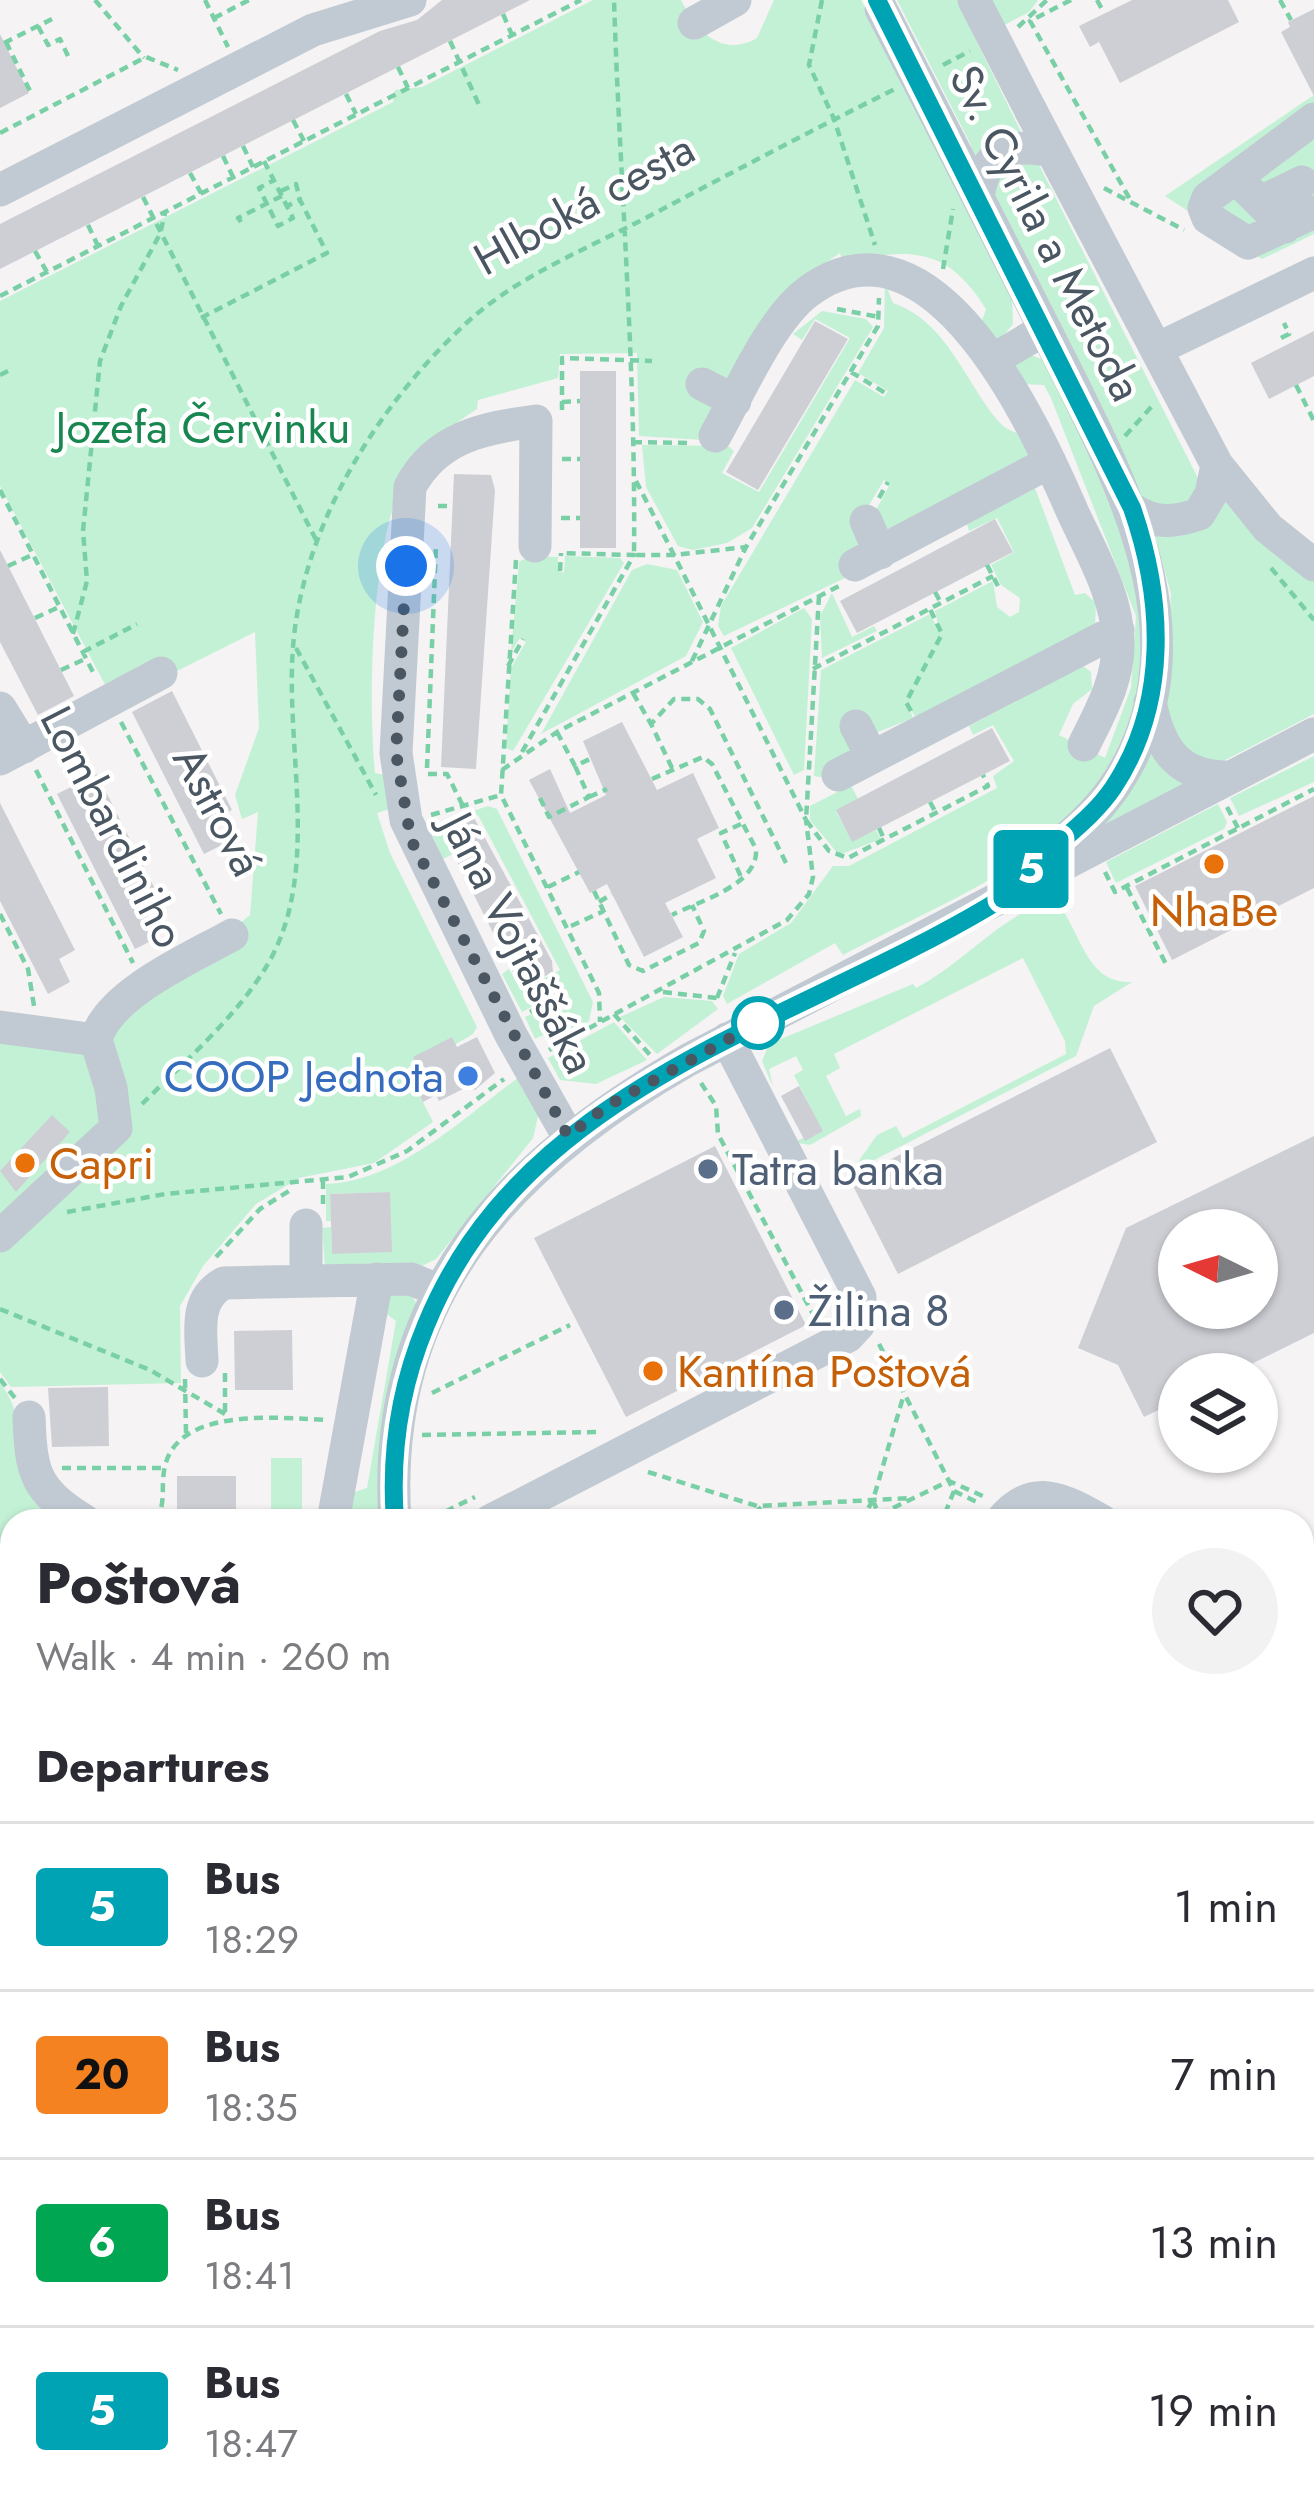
<!DOCTYPE html>
<html lang="en">
<head>
<meta charset="utf-8">
<style>
	:root { --surface:#fff; --page:#f2f2f3; --text:#2b2b33; --muted:#7c7c81; --line:#e1e1e2 }
	body { margin:0; font-family:Jost,sans-serif; background:var(--page); color:var(--text); height:100vh; display:flex; flex-direction:column; font-size:45px; white-space:nowrap }
	* { box-sizing:border-box; margin:0 }
	p { font-size:39px; color:var(--muted) }
	.icon { flex:none; width:66px; height:66px; fill:none; stroke:currentColor; stroke-width:2; stroke-linecap:round; stroke-linejoin:round }
	.map { position:relative; flex:1; overflow:hidden }
	.drawer { position:absolute; left:0px; top:1509px; width:1314px; height:1011px; display:flex; flex-direction:column; background:var(--surface); border-radius:36px 36px 0 0; box-shadow:0 3px 9px #0004 }
	.drawer>* { flex:none }
	.badge { padding:0 24px; border-radius:9px; font-size:42px; line-height:78px }
	.needle { width:78px; rotate:275deg }
	.controls { position:absolute; left:1158px; top:1209px; display:grid; gap:24px }
	.controls a { display:grid; place-items:center; width:120px; height:120px; border-radius:50%; background:var(--surface); box-shadow:0 3px 9px #0004; font-size:60px }
	.you { position:absolute; width:60px; height:60px; margin:-30px; border:9px solid #fff; border-radius:50%; background:#1a73e8; box-shadow:0 0 0 18px #1a73e833 }
	.map>.badge { position:absolute; translate:-50% -50%; box-shadow:0 0 0 6px #fff }
	h2 { padding:0 36px; font-size:45px; line-height:108px }
	.round { display:grid; place-items:center; flex:none; width:126px; height:126px; border-radius:63px; background:var(--page) }
	.summary { display:flex; align-items:center; justify-content:space-between; height:204px; padding:0 36px }
	h1 { font-size:57px; font-weight:700; line-height:90px }
	ul { padding:0; list-style:none }
	li { display:flex; align-items:center; gap:36px; height:168px; padding:0 36px; border-top:3px solid var(--line) }
	li div { flex:1 }
	li b { display:block; font-size:45px }
	li em { font-style:normal }
	li .badge { min-width:132px; font-weight:700; text-align:center }
	.map>svg:first-child { display:block }
</style>
</head>
<body>
<div class="map">
<svg width="1314" height="2518" viewBox="0 0 1314 2518">
	<rect width="100%" height="100%" fill="#f5f3f3"/>
	<path fill="#c3f1d5" d="M593,0H681C696,29 720,59 757,38L774,0H861L1012,296L1013,324L999,341L979,329L986,309C947,246 910,248 843,262L840,253L782,293L704,440L639,436L637,353L560,354L558,378L478,400L477,409C450,425 416,459 401,488C371,548 368,706 375,773L389,776L393,808L377,813L390,853L477,1027L473,1034L408,1072L433,1122L374,1163L299,1178L256,1204L203,1266L180,1306L181,1383L11,1387L0,1372V1034L90,1046L250,915L258,812L242,819L235,795L259,728L255,632L165,677L110,694L0,486V301L393,102L395,90L422,87Z
		M897,0H1038L1029,12L976,40L1023,136L974,166L971,145Z
		M1314,95V234L1262,259L1165,196Z
		M1035,157L1203,488L1185,509L1145,503L988,190L995,170Z
		M885,283L893,303C948,322 965,383 1000,423C1006,430 1016,432 1025,437L1029,459L879,541L870,521L890,484L884,480L860,520L870,545L847,577L724,636L718,626L721,606L855,380L884,397L888,391L858,373L884,328Z
		M822,311L866,319L873,327L752,528L727,543L693,550L678,546L646,487L642,445L728,446L734,451L722,473L759,492L850,338L815,319L802,340L793,334Z
		M1031,355L1049,362C1086,437 1132,516 1143,600C1156,701 1104,804 1021,860C966,897 901,924 843,955L835,943L727,1004L723,996L739,954L791,923L833,866H849L997,788L993,776L1014,761L993,725L973,735L969,726L1083,666L1091,672L1092,689L1073,704L1059,735L1105,758L1131,688L1136,616L1051,398L1044,385L1021,384L1013,367Z
		M1035,488L1075,595L1085,593L1096,603L1095,626L915,717L908,704L913,718L858,740L837,780L814,776L821,670L930,614L940,633L935,611L993,581L997,607L1010,617L1019,612L1020,598L1001,585L991,565L1014,552L997,518L969,531L967,524Z
		M1224,499L1314,580V714L1212,767L1195,764L1163,717L1171,594L1154,531Z
		M530,556L558,557V570L564,573L565,556L620,558L624,563L513,751L506,748L511,668L526,642L520,638L511,652L519,562Z
		M647,564L677,570L703,622L686,656L541,734L632,570Z
		M832,593L852,637L874,626L877,631L822,658L820,616Z
		M804,608L812,619L804,770L794,775L731,648Z
		M1152,740L1190,781L1087,842Z
		M1314,756V782L1239,816L1230,798Z
		M851,785L858,799L836,811L852,841L876,830L881,839L839,855L810,820V806Z
		M1218,804L1227,822L1224,829L1116,883L1106,862Z
		M488,806L497,809L593,1002L589,1021L551,1047L545,1034L535,1039L525,1017L543,1009L563,1011L570,998L566,989L552,987L541,1002L522,1012L502,974L509,969L521,990L560,970L478,815L443,832L453,854L443,859L432,834L437,823Z
		M1052,898C1082,925 1082,984 1132,982L1094,1006L1076,1056L851,1172L877,1135L896,1126L903,1138L1066,1054L1065,1041L1023,958L834,1054L840,1068L826,1076L846,1116L860,1109L861,1116L810,1145L793,1142L822,1131L794,1075L803,1070L796,1056L769,1069L773,1087L762,1061L769,1044L913,984L916,988C962,964 998,919 1052,898Z
		M664,997L712,1001L718,1009L657,1054L620,1017Z
		M614,1022L647,1060L596,1084L560,1080L548,1058Z
		M522,1075L539,1112L533,1138L436,1259L420,1267L325,1268L322,1228L331,1227L332,1254L391,1251L389,1192L330,1194L331,1221H326V1184C399,1182 465,1116 522,1075Z
		M388,1292L412,1296L418,1306L381,1521H346L352,1493L367,1488L396,1321L384,1312Z
		M0,1383C37,1431 0,1463 55,1521H12V2093L0,2034Z
		M271,1458H302V1515H271Z
		M0,2168L12,2251V2453L0,2414Z"/>
	<path fill="#cdcfd5" fill-rule="evenodd" d="M442,0H530L0,269V224L380,31L417,20Z
		M1132,0H1228L1239,22L1120,83L1099,42L1090,47L1079,26Z
		M1314,9V96L1281,32L1290,27L1288,22Z
		M0,34L29,93L0,108Z
		M815,321L848,339L758,490L726,472Z
		M1314,331V376L1269,399L1251,363Z
		M580,371H616V548H580Z
		M454,474L491,475L495,490L476,769L441,767Z
		M995,519L1013,552L857,633L840,601Z
		M0,550L74,696L38,715L0,642Z
		M172,691L232,810L214,819L226,843L204,854L132,712Z
		M622,722L657,790L693,773L719,828L697,839L716,878L665,903L683,937L644,957L607,884L590,893L529,780L550,769L570,813L606,795L583,741Z
		M992,728L1010,761L852,842L836,810Z
		M97,774L163,905L147,914L159,937L135,949L57,794Z
		M1314,796V888L1172,960L1135,886Z
		M0,803L75,950L59,959L70,982L48,994L0,901Z
		M473,816L552,961L553,972L521,988L442,832Z
		M452,1037L457,1047L477,1037L495,1073L475,1090L467,1087L439,1101L436,1095L423,1102L408,1072L417,1067L413,1057Z
		M1110,1048L1157,1142L898,1274L850,1180Z
		M799,1086L823,1131L805,1141L781,1096Z
		M52,1115L70,1132L16,1192L0,1171Z
		M1314,1136V1333L1231,1374H1179V1400L1144,1417L1118,1365L1078,1348L1126,1228ZM1179,1230H1257V1308H1179Z
		M715,1146L806,1325L626,1417L534,1238Z
		M390,1192L392,1252L332,1254L330,1194Z
		M292,1330L293,1390H235L234,1331Z
		M108,1387L109,1446L52,1447L48,1388Z
		M177,1476H236V1521H177Z"/>
	<g fill="none" stroke-linecap="round" stroke-linejoin="round">
		<path stroke="#7ad0a6" stroke-width="4.5" stroke-dasharray="9 6" stroke-linecap="butt" d="M95,0L144,58
			M205,0L228,47
			M822,0L809,65L834,119L875,245
			M1071,0L1030,21L1132,203
			M1097,0L1104,13
			M1280,0L1291,20
			M503,14L512,35
			M214,18L249,0
			M38,26L48,45L60,39L68,56
			M1018,27L1047,0
			M450,41L480,107
			M6,42L31,93
			M4,43L52,19
			M943,65L970,51
			M398,67L408,88
			M346,94L356,114
			M293,120L304,141
			M0,133L146,57L178,70
			M243,146L253,167
			M223,156L233,177
			M264,161L293,218L278,226L259,188L274,180
			M190,173L201,193
			M1104,188L1184,230
			M281,191L296,184L300,200
			M143,197L317,542
			M241,222L238,218L282,196
			M88,225L98,246
			M35,251L47,272
			M943,269L953,209
			M0,296L581,0
			M837,309L879,317
			M201,318L327,253L300,200L287,206
			M1281,338L1289,334L1284,323
			M851,372L887,394
			M0,375L8,371
			M1296,385L1314,421
			M562,402L580,401
			M562,410V358L652,361
			M1125,436L1154,404
			M633,442L688,443
			M562,459H580
			M636,481L674,555L746,547
			M0,490L95,676
			M879,498L888,482
			M438,506H453
			M561,518H580
			M516,560L501,795L599,993L600,1022
			M987,565L998,586
			M8,566L30,556
			M1271,568L1314,620
			M560,571L561,553
			M935,592L941,603
			M819,596L806,820L829,851L848,858L988,786L983,775
			M35,618L57,608
			M73,634L87,581L83,531L100,361L121,306L160,234L165,213
			M296,648L376,795
			M83,652L137,624
			M692,661L746,547L878,326L879,298
			M508,666L523,639
			M813,669L993,576
			M61,670L83,660
			M633,693L651,724
			M911,711L906,702L942,634L930,609
			M121,722L221,914
			M557,732L575,766L592,758
			M522,752L634,555L561,553
			M427,768L436,546
			M672,768L651,724L674,699H698L710,709L787,865
			M36,770L133,963
			M502,770L557,732L839,586
			M428,774H447L463,806
			M652,779L703,757L712,764L756,849C759,885 699,901 672,915
			M589,797L607,789
			M540,798L549,817L589,797L575,766
			M930,802L936,813
			M1227,807L1238,828
			M431,815L501,795
			M741,824L721,833L742,879
			M879,828L884,839
			M1105,872L1115,892L1314,789
			M548,887L579,872
			M1127,888L1168,968
			M594,891L629,965L643,971L699,943L704,931L692,905
			M599,902L612,894
			M0,914L28,969L34,1006
			M571,926L604,911
			M663,992L717,998
			M717,998L735,953
			M530,1012L543,1005
			M614,1014L650,1055
			M549,1050L787,920L809,894L813,877L806,820L674,555H634C636,369 620,185 614,0
			M701,1083L716,1106L718,1134L817,1322
			M142,1104C185,1061 239,1015 269,962C321,870 285,748 293,647C302,529 374,411 458,331C507,282 575,254 636,223C722,178 808,132 895,89
			M323,1180V1204
			M67,1212L165,1194L348,1177L407,1151L504,1079
			M216,1257L260,1209L292,1189
			M0,1309L150,1370L225,1414
			M879,1344L954,1491L942,1521
			M225,1373V1416
			M0,1379L15,1398
			M185,1379L186,1433
			M432,1393L570,1325
			M422,1435L602,1432
			M62,1468H164
			M648,1472L757,1506L913,1498
			M954,1491L981,1504
			M873,1500L881,1521
			M758,1507L769,1521
			M432,1518L475,1497
			M156,1521C167,1501 160,1487 165,1466C179,1406 281,1418 328,1420
			M861,1521L873,1500L904,1394
			M866,1521L949,1481L985,1497
			M1302,1564L1314,1553
			M1302,1573L1314,1584
			M1302,1646L1314,1626
			M1302,1681L1303,1699
			M1302,1854L1314,1833
			M1302,1883L1314,1862
			M0,1903L12,1948
			M111,2508L114,2518
			M1182,2508L1192,2517
			M1107,2518L1113,2508"/>
		<path stroke="#c1cad2" stroke-width="33" d="M694,23L735,0
			M1031,111L1217,465L1268,528L1314,565
			M1314,119L1208,198L1204,208L1208,218L1248,243L1314,212
			M956,154C990,222 1025,290 1060,359C1126,490 1210,650 1112,790C1088,824 1050,851 1020,879
			M1236,178L1285,227
			M0,190L313,30L410,0
			M978,198C984,152 1009,142 1052,151
			M1261,202L1302,182
			M1157,349L1314,273
			M993,360L1045,329
			M702,384L735,401
			M715,436C739,394 771,318 809,291C934,200 1036,428 1073,513C1091,552 1118,598 1118,642C1119,680 1100,712 1084,745
			M1132,509C1155,524 1173,523 1199,514L1211,494L1217,465
			M866,521L880,553
			M535,546L536,421C484,428 436,437 410,487L396,753L406,820L511,1035L568,1136
			M855,565L1050,462
			M1150,702C1160,751 1179,778 1232,777
			M0,708L24,747
			M856,726L872,757
			M0,759L161,673
			M838,775L1118,630
			M0,1027L96,1040
			M96,1040C107,994 193,957 232,935
			M306,1225V1280
			M0,1236L116,1128L111,1088L96,1040
			M202,1361C201,1332 194,1299 224,1283L411,1279L440,1291
			M29,1417C31,1474 35,1490 85,1521
			M333,1521L377,1279
			M395,1521C380,1297 507,1164 688,1060L1314,734
			M490,1521L848,1336L859,1324L860,1297L727,1039
			M1001,1521C1033,1481 1065,1500 1102,1521
			M1302,1750L1314,1725
			M1302,1798L1314,1774
			M252,2508L254,2518
			M339,2508L341,2518
			M760,2508L774,2518
			M993,2508L999,2518
			M1040,2508L1055,2518
			M518,2513L527,2518
			M707,2518L713,2508
			M835,2518L850,2508
			M898,2518L904,2508
			M936,2518L940,2508"/>
		<path stroke="#b3c2d1" stroke-width="39" d="M0,2098L12,2164
			M0,2454L12,2495
			M60,2508L62,2518"/>
		<path stroke="#c1cad2" stroke-width="33" d="M974,0L1031,111
			M881,9L956,154"/>
	</g>
	<g fill="none" stroke-linecap="round" stroke-linejoin="round">
		<g stroke="#fff" stroke-width="27">
			<path id="line" d="M395,1521C390,1454 400,1387 426,1325C523,1087 786,1027 988,907C1010,894 1030,870 1049,852C1071,832 1096,813 1113,788C1169,704 1164,600 1132,508L877,0"/>
		</g>
		<use href="#line" stroke="#00a3b4" stroke-width="18"/>
		<path stroke="#4a5661" stroke-width="12" stroke-dasharray="0 21.6" d="M406,566L396,753L411,840L568,1136L607,1106L758,1023"/>
	</g>
	<g fill="#e8710a" stroke="#fff" stroke-width="4.5">
		<circle cx="1214" cy="864" r="12"/>
		<circle cx="25" cy="1163" r="12"/>
		<circle cx="653" cy="1371" r="12"/>
	</g>
	<circle fill="#fff" stroke="#00a3b4" stroke-width="6" cx="758" cy="1023" r="24"/>
	<circle fill="#3f7fe0" stroke="#fff" stroke-width="4.5" cx="468" cy="1076" r="12"/>
	<g fill="#5c6f8a" stroke="#fff" stroke-width="4.5">
		<circle cx="708" cy="1169" r="12"/>
		<circle cx="784" cy="1310" r="12"/>
	</g>
	<g text-anchor="middle" dominant-baseline="central" stroke-width="9" stroke-linejoin="round" paint-order="stroke">
		<g font-size="45" fill="#4a5661" stroke="#fff">
			<text transform="translate(584 204) rotate(-29)">Hlboká cesta</text>
			<text transform="translate(1046 233) rotate(63)">Sv. Cyrila a Metoda</text>
			<text transform="translate(218 811) rotate(62)">Astrová</text>
			<text transform="translate(113 827) rotate(63)">Lombardiniho</text>
			<text transform="translate(519 943) rotate(63)">Jána Vojtaššáka</text>
		</g>
		<g font-size="45" fill="#17864f" stroke="#fff">
			<text x="203" y="427">Jozefa Červinku</text>
		</g>
		<g font-size="45" fill="#c56008" stroke="#fff" text-anchor="start">
			<text x="1214" y="910" text-anchor="middle">NhaBe</text>
			<text x="49" y="1163">Capri</text>
			<text x="677" y="1371">Kantína Poštová</text>
		</g>
		<g font-size="45" fill="#366cbe" stroke="#fff" text-anchor="end">
			<text x="444" y="1076">COOP Jednota</text>
		</g>
		<g font-size="45" fill="#4e5e75" stroke="#fff" text-anchor="start">
			<text x="732" y="1169">Tatra banka</text>
			<text x="808" y="1310">Žilina 8</text>
		</g>
	</g>
</svg>
<div class="controls">
<a><svg class="needle" viewBox="-14 -14 28 28"><path d="M0-13l5 13h-10z" fill="#e53935"/><path d="M0 13l5-13h-10z" fill="#7c7c81"/></svg></a>
<a><svg class="icon" aria-label="layers" viewBox="0 0 24 24"><path d="M12 4l9 5-9 5-9-5zM3 14l9 5 9-5"/></svg></a>
</div>
<div class="you" style="left:406px;top:566px"></div>
<b class="badge" style="left:1031px;top:869px;background:#00a3b4;color:#fff">5</b>
<section class="drawer">
<div class="summary"><div><h1>Poštová</h1><p>Walk · 4 min · 260 m</p></div><a class="round"><svg class="icon" aria-label="heart" viewBox="0 0 24 24"><path d="M12 20l-8-8c-3-5 5-10 8-4 3-6 11-1 8 4z"/></svg></a></div>
<h2>Departures</h2>
<ul>
<li><span class="badge" style="background:#00a3b4;color:#fff">5</span><div><b>Bus</b><p>18:29</p></div><em>1 min</em></li>
<li><span class="badge" style="background:#f58220;color:#111">20</span><div><b>Bus</b><p>18:35</p></div><em>7 min</em></li>
<li><span class="badge" style="background:#00a651;color:#fff">6</span><div><b>Bus</b><p>18:41</p></div><em>13 min</em></li>
<li><span class="badge" style="background:#00a3b4;color:#fff">5</span><div><b>Bus</b><p>18:47</p></div><em>19 min</em></li>
</ul>
</section>
</div>
</body>
</html>
